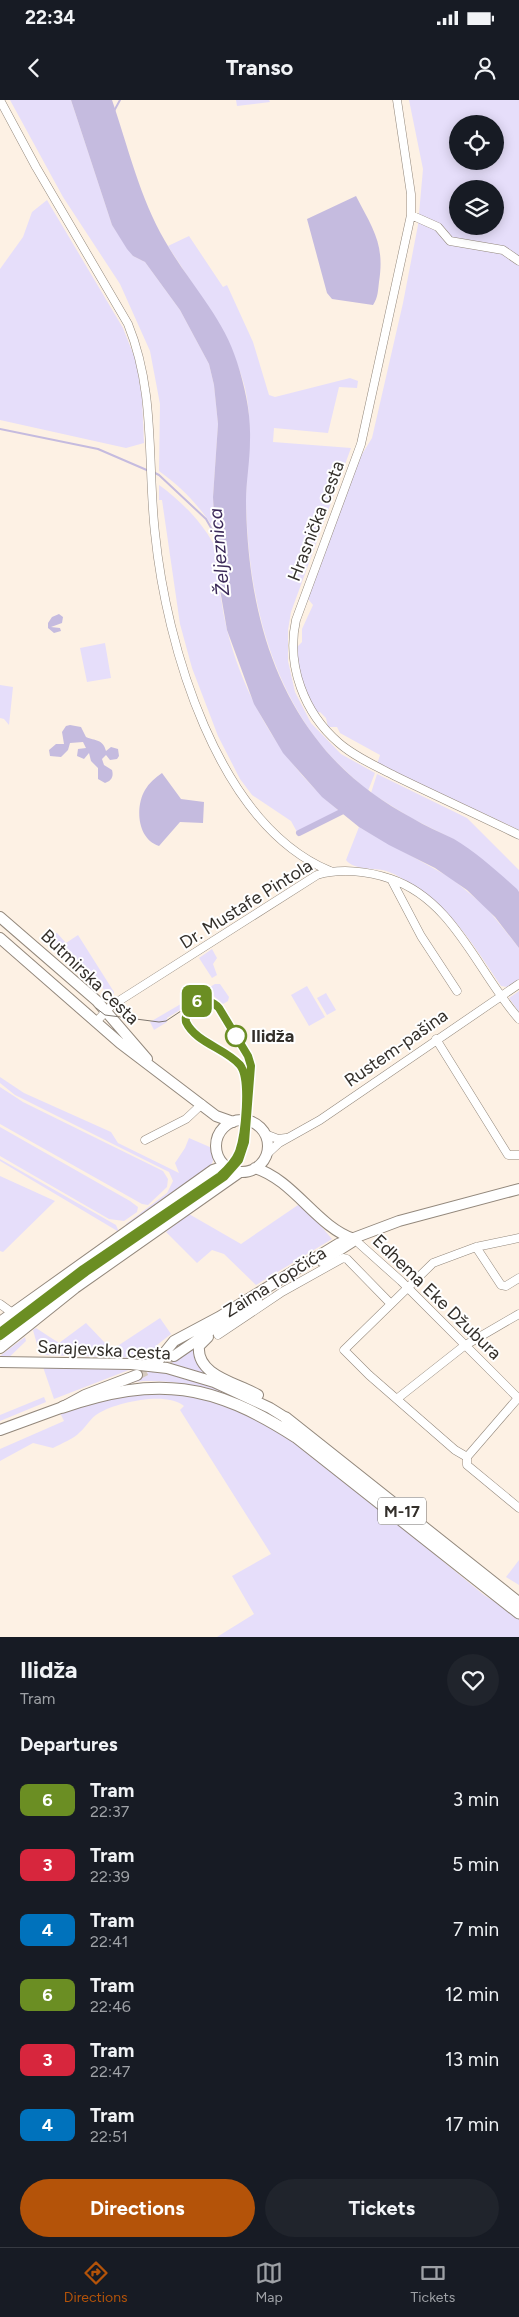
<!DOCTYPE html>
<html lang="en">
<head>
<meta charset="utf-8">
<style>
	:root { --surface:#171b24; --page:#20242c; --text:#f1f3f6; --muted:#9ea1a6; --line:#363941; --accent:#b45309 }
	body { margin:0; font-family:Figtree,sans-serif; background:var(--page); color:var(--text); height:100vh; display:flex; flex-direction:column; font-size:19px; white-space:nowrap }
	* { box-sizing:border-box; margin:0 }
	p { font-size:16px; color:var(--muted) }
	.icon { flex:none; width:28px; height:28px; fill:none; stroke:currentColor; stroke-width:2; stroke-linecap:round; stroke-linejoin:round }
	.map { position:relative; height:1537px; overflow:hidden }
	.panel { display:flex; flex-direction:column; background:var(--surface); flex:1 }
	.panel>* { flex:none }
	.badge { padding:0 10px; border-radius:8px; font-size:18px; line-height:32px }
	.fabs { position:absolute; left:449px; top:15px; display:grid; gap:10px }
	.fabs a { display:grid; place-items:center; width:55px; height:55px; border-radius:50%; background:var(--surface); box-shadow:0 2px 12px #0003; font-size:25px }
	.map>.badge { position:absolute; translate:-50% -50%; box-shadow:0 0 0 2px #fff }
	h2 { padding:0 20px; font-size:19px; line-height:45px }
	.round { display:grid; place-items:center; flex:none; width:52px; height:52px; border-radius:26px; background:var(--page) }
	.summary { display:flex; align-items:center; justify-content:space-between; height:85px; padding:0 20px }
	h1 { font-size:24px; font-weight:700; line-height:38px }
	.action { display:flex; gap:10px; margin-top:auto; padding:10px 20px }
	.action a { flex:1; height:58px; border-radius:30px; background:var(--accent); color:#fff; font-size:20px; font-weight:700; line-height:58px; text-align:center }
	.action a+a { background:var(--page); color:var(--text) }
	ul { padding:0; list-style:none }
	li { display:flex; align-items:center; gap:15px; height:65px; padding:0 20px }
	li div { flex:1 }
	li b { display:block; font-size:19px }
	li em { font-style:normal }
	li .badge { min-width:55px; font-weight:700; text-align:center }
	.status { display:flex; justify-content:space-between; align-items:center; height:35px; padding:0 25px; background:var(--surface); direction:ltr }
	.status svg { height:14px; fill:currentColor }
	header { display:flex; justify-content:space-between; align-items:center; height:65px; padding:0 20px; background:var(--surface); font-size:22px; font-weight:700 }
	.tab-bar { display:flex; justify-content:space-around; align-items:center; height:70px; border-top:1px solid var(--line); background:var(--surface); font-size:14px; color:var(--muted) }
	.tab-bar a { display:grid; justify-items:center; gap:2px }
	.tab-bar .on { color:var(--accent) }
	.map>svg:first-child { display:block }
</style>
</head>
<body>
<div class="status"><b>22:34</b><svg viewBox="0 0 49 12"><path d="M0 12V9h3v3zM5 12V6h3v6zM10 12V3h3v9zM15 12V0h3v12zM26 1h20v11H26zM47 4h2v5h-2z"/></svg></div>
<header><svg class="icon" aria-label="back" viewBox="0 0 24 24"><path d="M15 5l-7 7 7 7"/></svg>Transo<svg class="icon" aria-label="person" viewBox="0 0 24 24"><circle cx="12" cy="8" r="4"/><path d="M4 21q1-7 8-7t8 7"/></svg></header>
<div class="map">
<svg width="519" height="1537" viewBox="0 0 519 1537">
	<rect width="100%" height="100%" fill="#fdf1e4"/>
	<path fill="#e6defa" fill-rule="evenodd" d="M10,0H71L112,125L133,156L145,162L180,210L209,264L214,285L218,324L213,397L214,429C200,406 180,386 159,371L160,304L150,251L120,184L63,97Z
		M236,0H269L270,2L237,6Z
		M409,0H519V730L377,664L380,655L340,633L337,627H328L326,618L320,612L316,613C306,594 294,569 297,547L302,542V529L313,505L308,499V494L356,364L372,338L403,203L418,125L423,69ZM458,24H495V61H458ZM458,89H495V126H458Z
		M47,100L123,228L136,261L142,297L144,343L126,348L0,320V169L23,137L32,112Z
		M189,136L223,187L227,185L253,242L269,295L275,297L350,278L358,281L357,288L339,287L328,333L274,328L273,342L351,348L291,512L288,530V561L295,592L311,623L341,654L375,673L368,691C350,675 329,657 315,637C265,569 248,485 246,402C246,363 254,327 245,288C234,242 194,187 168,146Z
		M159,385C180,400 201,421 213,443C217,451 216,462 217,470C220,490 222,510 227,530C245,600 283,665 339,711L297,732L291,721L252,695L240,679L218,636L192,568L180,524L162,400H159Z
		M105,543L111,578L87,582L80,548Z
		M0,585L13,587L9,625L4,619L0,618Z
		M377,674L467,718L519,770V792L455,740L411,718L371,693Z
		M359,727L451,778L486,807L519,848V879L507,887L501,886C475,848 451,806 410,783C402,779 394,773 386,771C373,767 355,771 346,760Z
		M57,833L66,843L78,835L114,892V894H109L43,834Z
		M212,849L217,858L213,864L217,875L212,878L199,858Z
		M215,884H220L229,897L228,901L223,904L209,892L167,918V922L154,930L150,922Z
		M307,886L325,917L309,926L291,895Z
		M519,891V912L509,898Z
		M326,893L336,910L327,915L317,898Z
		M0,977L24,993L111,1032L118,1043L179,1073L175,1063L185,1048L189,1038L212,1048L213,1061L210,1067L125,1128L126,1124L167,1093L173,1081L169,1072L15,995L0,983Z
		M0,987L23,1002L163,1071L168,1079L167,1087L148,1105L142,1104L0,1024Z
		M0,1027L130,1101L138,1107L137,1112L124,1121L109,1119L0,1056Z
		M0,1059L116,1125L119,1132L0,1061Z
		M0,1076L55,1101L3,1152L0,1151Z
		M301,1103L332,1139L256,1185L224,1154L212,1150L197,1163L166,1132L189,1114L241,1144Z
		M160,1218L171,1234L157,1245L150,1257L144,1258L40,1255L33,1230L36,1228L59,1243L86,1223L108,1246L116,1247Z
		M25,1237L26,1241L0,1266V1256Z
		M196,1243L195,1259L207,1272L205,1274L169,1263L168,1260Z
		M43,1267L134,1268L54,1299Z
		M154,1270L178,1275L235,1295V1297C204,1286 175,1280 143,1281C133,1282 125,1284 115,1283Z
		M153,1292L194,1296L232,1307L278,1331L343,1379L484,1495L519,1517V1537H217L254,1514L232,1476L271,1454L180,1310L184,1306C167,1291 117,1302 99,1313C90,1318 87,1326 80,1332C74,1339 62,1343 53,1348L33,1343L0,1361V1349L64,1321L60,1313L104,1298Z
		M44,1297L46,1302L0,1321V1315Z
		M519,1460V1485L506,1477Z"/>
	<path fill="#c5bbdf" d="M71,0H112C128,47 140,98 165,141C188,182 223,216 237,262C245,287 251,314 250,340C250,361 246,381 246,401C247,484 264,570 315,637C340,671 375,698 412,718C425,726 440,732 454,739C477,753 497,771 517,789L519,792V848L495,817L467,790L435,768L389,745L359,727L322,697L283,653L254,604L227,530L217,472L213,397L218,324L214,285L209,264L180,210L145,162L133,156L127,149L112,125Z
		M356,96C373,129 385,144 379,182C378,190 378,198 373,205L332,199L327,193L307,119Z
		M59,514L63,517L62,523L51,527L60,528L61,531L54,533L48,528V523L52,517Z
		M70,625L81,627L86,637C95,641 103,639 106,651L111,647L118,649L119,656L117,659L110,660L106,655L102,659L104,665L112,670C114,677 111,681 105,683L98,679V668L91,661L89,653L84,659L77,656L78,649L86,648L83,642L70,643L68,650L61,657L50,656L49,650L56,644H64L62,632L66,626Z
		M162,673L181,699L204,702L203,723L180,722L159,746C137,739 135,707 145,690C149,683 155,678 162,673Z"/>
	<g fill="none" stroke-linecap="round" stroke-linejoin="round">
		<path stroke="#c5bbdf" stroke-width="2" d="M114,11L120,0
			M0,329L98,349L149,371
			M153,372L159,375L206,419L214,433"/>
		<path stroke="#c5bbdf" stroke-width="6" d="M299,733L347,709"/>
		<path stroke="#d5cabf" stroke-width="10" stroke-dasharray="10 5" stroke-linecap="butt" d="M137,1275L174,1256"/>
		<g stroke="#93887c" stroke-width="9">
			<path id="minor" d="M0,0L36,67L128,224C156,293 147,361 155,433C166,544 217,724 330,771
				M397,0L411,94V115L361,344L296,520C286,565 304,613 339,643C355,657 376,666 395,676C436,696 478,715 519,735
				M411,115L438,127L450,141L503,150L519,161
				M391,779C454,800 478,873 519,919
				M96,922L111,906L317,775C340,768 368,771 391,779L421,836L457,891
				M436,939L508,1055H519
				M265,1034L278,1039L286,1038
				M145,1040L186,1019L202,1004
				M266,1055L279,1043L320,1020L519,884
				M354,1139L401,1181L519,1299
				M476,1147L501,1185L506,1186L519,1178
				M0,1204L11,1212
				M218,1235L282,1192L343,1158L347,1159L390,1203
				M398,1298L464,1246L519,1214
				M518,1298L467,1357V1365L519,1408
				M467,1357L455,1350L369,1275L344,1250L433,1163L476,1147L519,1138"/>
		</g>
		<g stroke="#93887c" stroke-width="12">
			<path id="major" d="M0,817L97,901L147,959
				M0,838L120,943L216,1016L233,1022
				M216 1046a26 26 0 1 1 52 0a26 26 0 1 1-52 0Z
				M255,1068C294,1080 317,1127 354,1139
				M322,1161L352,1142
				M0,1222L213,1070L225,1066
				M226,1224L257,1200
				M208,1237L199,1246C196,1276 238,1283 258,1295
				M0,1248L75,1188L240,1072
				M174,1256L229,1218
				M0,1262L131,1264L167,1268L214,1282L270,1308L286,1318
				M144,1265L157,1262L174,1241L219,1217L338,1144L399,1121L519,1089
				M0,1330L63,1307L85,1295L137,1275"/>
		</g>
		<g stroke="#93887c" stroke-width="13">
			<path id="highway" d="M63,1307C158,1275 212,1283 296,1337L519,1513
				M286,1318L519,1503"/>
		</g>
		<use href="#minor" stroke="#fff" stroke-width="8"/>
		<use href="#major" stroke="#fff" stroke-width="10"/>
		<use href="#highway" stroke="#fff" stroke-width="11"/>
		<path stroke="#7e776f" stroke-width="1" d="M96,908L105,915L159,922L166,921L190,905
			M0,1232L83,1169L220,1075C228,1069 235,1062 239,1052C244,1039 248,989 245,976C244,971 241,967 238,963C226,950 192,940 186,924C178,903 206,893 219,908L248,956L251,966L245,1042L239,1060L224,1077L85,1172L0,1236"/>
	</g>
	<g fill="none" stroke-linecap="round" stroke-linejoin="round">
		<g stroke="#fff" stroke-width="11">
			<path id="line" d="M0,1232L83,1169L220,1076C228,1069 235,1062 239,1052C245,1035 251,979 240,965C225,948 196,943 186,922C183,902 206,893 219,908L248,956L251,966L245,1042L239,1060L224,1077L86,1172L0,1236"/>
		</g>
		<use href="#line" stroke="#6b8e23" stroke-width="8"/>
	</g>
	<circle fill="#fff" stroke="#6b8e23" stroke-width="2.5" cx="236" cy="936" r="10"/>
	<g text-anchor="middle" dominant-baseline="central" stroke-width="4" stroke-linejoin="round" paint-order="stroke">
		<rect fill="#fff" stroke="#706d6a" stroke-width="1" x="378" y="1397.5" width="48" height="27" rx="4"/>
		<g font-size="16" font-weight="bold" fill="#332f2a">
			<text x="402" y="1411">M-17</text>
		</g>
		<g font-size="18" fill="#332f2a" stroke="#fff">
			<text transform="translate(316 421) rotate(-69)">Hrasnička cesta</text>
			<text transform="translate(246 804) rotate(-32)">Dr. Mustafe Pintola</text>
			<text transform="translate(90 877) rotate(44)">Butmirska cesta</text>
			<text transform="translate(396 948) rotate(-35)">Rustem-pašina</text>
			<text transform="translate(275 1182) rotate(-32)">Zaima Topčića</text>
			<text transform="translate(437 1197) rotate(44)">Edhema Eke Džubura</text>
			<text transform="translate(104 1250) rotate(3)">Sarajevska cesta</text>
		</g>
		<g font-size="18" font-weight="bold" fill="#332f2a" stroke="#fff" text-anchor="start">
			<text x="251" y="936">Ilidža</text>
		</g>
		<g font-size="19" font-style="italic" fill="#3b2958" stroke="#fff">
			<text transform="translate(219 452) rotate(-95)">Željeznica</text>
		</g>
	</g>
</svg>
<div class="fabs">
<a><svg class="icon" aria-label="locate" viewBox="0 0 24 24"><circle cx="12" cy="12" r="6"/><path d="M12 2v4M12 18v4M2 12h4M18 12h4"/></svg></a>
<a><svg class="icon" aria-label="layers" viewBox="0 0 24 24"><path d="M12 4l9 5-9 5-9-5zM3 14l9 5 9-5"/></svg></a>
</div>
<b class="badge" style="left:197px;top:901px;background:#6b8e23;color:#fff">6</b>
</div>
<section class="panel">
<div class="summary"><div><h1>Ilidža</h1><p>Tram</p></div><a class="round"><svg class="icon" aria-label="heart" viewBox="0 0 24 24"><path d="M12 20l-8-8c-3-5 5-10 8-4 3-6 11-1 8 4z"/></svg></a></div>
<h2>Departures</h2>
<ul>
<li><span class="badge" style="background:#6b8e23;color:#fff">6</span><div><b>Tram</b><p>22:37</p></div><em>3 min</em></li>
<li><span class="badge" style="background:#d7263d;color:#fff">3</span><div><b>Tram</b><p>22:39</p></div><em>5 min</em></li>
<li><span class="badge" style="background:#0072bc;color:#fff">4</span><div><b>Tram</b><p>22:41</p></div><em>7 min</em></li>
<li><span class="badge" style="background:#6b8e23;color:#fff">6</span><div><b>Tram</b><p>22:46</p></div><em>12 min</em></li>
<li><span class="badge" style="background:#d7263d;color:#fff">3</span><div><b>Tram</b><p>22:47</p></div><em>13 min</em></li>
<li><span class="badge" style="background:#0072bc;color:#fff">4</span><div><b>Tram</b><p>22:51</p></div><em>17 min</em></li>
</ul>
<div class="action"><a>Directions</a><a>Tickets</a></div>
</section>
<nav class="tab-bar">
<a class="on"><svg class="icon" aria-label="directions" viewBox="0 0 24 24"><path d="M12 3l9 9-9 9-9-9zM9 14v-3h6M13 9l2 2-2 2"/></svg>Directions</a>
<a><svg class="icon" aria-label="map" viewBox="0 0 24 24"><path d="M3 6l6-2 6 2 6-2v14l-6 2-6-2-6 2zM9 4v14M15 6v14"/></svg>Map</a>
<a><svg class="icon" aria-label="tickets" viewBox="0 0 24 24"><path d="M3 7h18v10H3zM15 7v10"/></svg>Tickets</a>
</nav>
</body>
</html>
